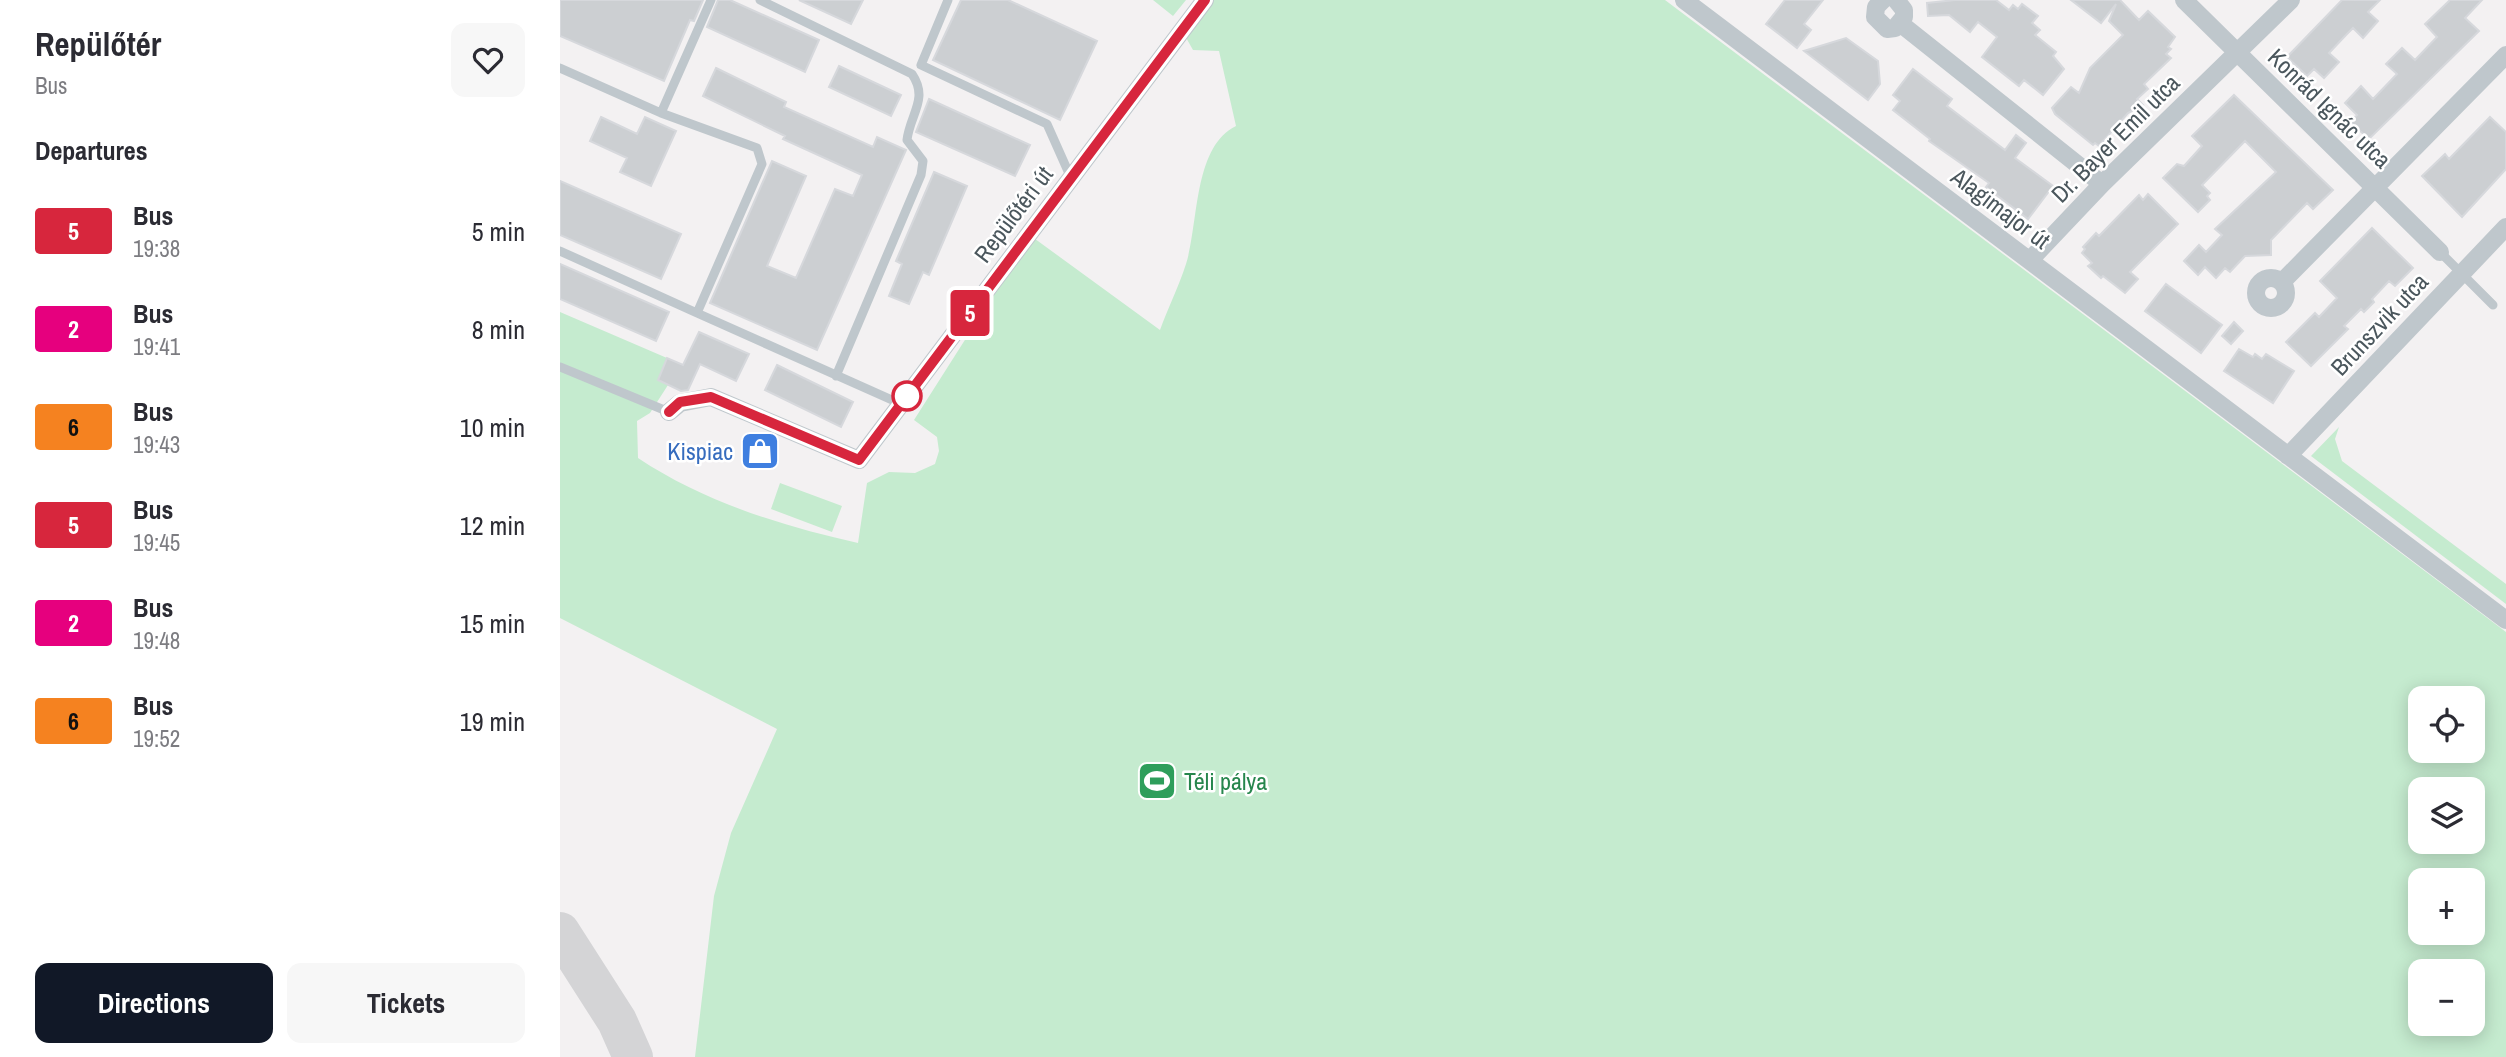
<!DOCTYPE html>
<html lang="en">
<head>
<meta charset="utf-8">
<style>
	:root { --surface:#fff; --page:#f7f7f7; --text:#2b2b33; --muted:#7c7c81; --accent:#111827 }
	body { margin:0; font-family:"Archivo Narrow",sans-serif; background:var(--page); color:var(--text); height:100vh; display:flex; flex-direction:column; font-size:26px; white-space:nowrap }
	* { box-sizing:border-box; margin:0 }
	p { font-size:23px; color:var(--muted) }
	.icon { flex:none; width:38px; height:38px; fill:none; stroke:currentColor; stroke-width:2; stroke-linecap:round; stroke-linejoin:round }
	.map { position:relative; flex:1; overflow:hidden }
	.panel { display:flex; flex-direction:column; background:var(--surface); width:560px }
	.panel>* { flex:none }
	.badge { padding:0 14px; border-radius:5px; font-size:24px; line-height:46px }
	.buttons { position:absolute; left:1848px; top:686px; display:grid; gap:14px }
	.buttons a { display:grid; place-items:center; width:77px; height:77px; border-radius:14px; background:var(--surface); box-shadow:0 4px 18px #0003; font-size:35px }
	.map>.badge { position:absolute; translate:-50% -50%; box-shadow:0 0 0 4px #fff }
	h2 { padding:0 35px; font-size:26px; line-height:63px }
	.round { display:grid; place-items:center; flex:none; width:74px; height:74px; border-radius:14px; background:var(--page) }
	.summary { display:flex; align-items:center; justify-content:space-between; height:119px; padding:0 35px }
	h1 { font-size:33px; font-weight:700; line-height:52px }
	.action { display:flex; gap:14px; margin-top:auto; padding:14px 35px }
	.action a { flex:1; height:80px; border-radius:14px; background:var(--accent); color:#fff; font-size:28px; font-weight:700; line-height:80px; text-align:center }
	.action a+a { background:var(--page); color:var(--text) }
	ul { padding:0; list-style:none }
	li { display:flex; align-items:center; gap:21px; height:98px; padding:0 35px }
	li div { flex:1 }
	li b { display:block; font-size:26px }
	li em { font-style:normal }
	li .badge { min-width:77px; font-weight:700; text-align:center }
	main { display:flex; flex:1; min-height:0 }
	.map>svg:first-child { display:block }
</style>
</head>
<body>
<main>
<section class="panel">
<div class="summary"><div><h1>Repülőtér</h1><p>Bus</p></div><a class="round"><svg class="icon" aria-label="heart" viewBox="0 0 24 24"><path d="M12 20l-8-8c-3-5 5-10 8-4 3-6 11-1 8 4z"/></svg></a></div>
<h2>Departures</h2>
<ul>
<li><span class="badge" style="background:#d7263d;color:#fff">5</span><div><b>Bus</b><p>19:38</p></div><em>5 min</em></li>
<li><span class="badge" style="background:#e6007e;color:#fff">2</span><div><b>Bus</b><p>19:41</p></div><em>8 min</em></li>
<li><span class="badge" style="background:#f58220;color:#111">6</span><div><b>Bus</b><p>19:43</p></div><em>10 min</em></li>
<li><span class="badge" style="background:#d7263d;color:#fff">5</span><div><b>Bus</b><p>19:45</p></div><em>12 min</em></li>
<li><span class="badge" style="background:#e6007e;color:#fff">2</span><div><b>Bus</b><p>19:48</p></div><em>15 min</em></li>
<li><span class="badge" style="background:#f58220;color:#111">6</span><div><b>Bus</b><p>19:52</p></div><em>19 min</em></li>
</ul>
<div class="action"><a>Directions</a><a>Tickets</a></div>
</section>
<div class="map">
<svg width="1946" height="1057" viewBox="0 0 1946 1057">
	<rect width="100%" height="100%" fill="#f3f1f2"/>
	<path fill="#c5ebcf" fill-rule="evenodd" d="M593,0H626L613,16Z
		M653,0H1105L1946,632V1057H135L154,896L171,833L217,729L0,618V312L107,358L98,380L108,385L90,413L77,421L78,458C144,502 222,526 298,543L307,483L329,472L355,473L375,464L379,451L377,437L354,420L471,236L600,330C608,308 619,286 626,264C639,223 633,147 676,126L659,51L633,50L624,34ZM1860,698H1913V751H1860ZM1860,789H1913V842H1860ZM1860,880H1913V933H1860ZM1860,971H1913V1024H1860Z
		M1779,427L1775,439L1782,461L1946,584V604L1751,456Z
		M220,483L282,506L272,532L211,509Z"/>
	<g fill="none" stroke-linecap="round" stroke-linejoin="round">
		<path stroke="#d4d4d6" stroke-width="40" d="M0,932L57,1021L73,1057"/>
	</g>
	<path fill="#cccfd2" stroke="#d6d8dc" stroke-width="2" d="M0,0H143L134,21L130,20L104,81L0,36Z
		M158,0H170L259,40L245,72L147,27Z
		M239,0H303L291,24Z
		M401,0H448L537,41L500,120L373,60Z
		M1225,0H1263L1244,24L1251,30L1237,48L1206,24Z
		M1395,0H1436L1449,10L1453,5L1458,9L1462,4L1478,16L1472,23L1480,30L1475,35L1496,52L1493,56L1504,69L1483,95L1464,80L1459,86L1422,57L1437,37L1418,22L1410,32L1389,15L1368,16L1367,3Z
		M1511,0H1560L1579,20L1588,11L1615,37L1608,47L1611,49L1606,54L1611,58L1584,84L1588,89L1577,99L1583,105L1568,113L1539,146L1535,143L1533,145L1495,114L1492,108L1511,87L1519,93L1530,68L1563,35L1549,21L1556,4L1541,23Z
		M1782,0H1820L1808,12L1818,21L1803,38L1793,28L1786,35L1769,53L1779,62L1764,78L1754,69L1747,76L1727,57Z
		M1890,0H1922L1905,18L1919,31L1809,139L1790,122L1797,115L1785,103L1801,86L1813,99L1837,74L1826,64L1842,48L1855,60L1877,37L1865,24Z
		M1286,38L1318,61L1320,84L1308,100L1244,51Z
		M279,66L341,95L331,116L269,87Z
		M156,68L226,102L224,107L313,147L317,137L346,150L257,350L150,303L212,161L246,176L207,266L236,278L275,189L293,196L302,175L223,139L225,136L143,96Z
		M1353,69L1392,99L1387,106L1445,150L1456,135L1466,143L1455,158L1493,186L1468,219L1426,187L1429,183L1369,141L1370,139L1333,110L1340,101L1333,95Z
		M1674,95L1773,190L1753,209L1747,203L1711,240V255L1685,256L1670,272L1665,268L1656,278L1645,267L1638,275L1624,261L1639,245L1646,252L1662,235L1655,229L1716,172L1685,141L1642,185L1650,193L1647,196L1650,200L1638,212L1603,178L1617,164L1624,166L1642,146L1632,136Z
		M369,99L470,145L455,176L356,132Z
		M41,117L77,134L85,117L116,131L91,186L60,172L67,158L30,141Z
		M1930,117L1946,132V169L1902,217L1862,176L1885,154L1889,159Z
		M374,172L407,186L369,275L363,272L349,304L329,296L342,264L336,261Z
		M0,181L121,234L101,279L0,235Z
		M1588,194L1618,224L1570,272L1578,279L1565,293L1543,276L1541,278L1528,266L1532,263L1522,253L1525,249L1523,247L1536,233L1539,236L1579,195L1583,200Z
		M1812,228L1853,268L1835,286L1829,281L1812,299L1814,302L1804,312L1801,309L1784,326L1788,329L1751,366L1726,342L1755,313L1759,317L1777,298L1760,281Z
		M0,264L109,312L96,341L0,299Z
		M1606,284L1662,325L1641,353L1585,311Z
		M1674,322L1683,331L1671,344L1662,336Z
		M139,332L189,354L176,381L140,364L128,390L121,391L98,380L107,358L123,365Z
		M1679,349L1693,357L1695,354L1702,359L1706,354L1734,371L1713,403L1664,371Z
		M217,365L293,402L281,427L205,390Z"/>
	<g fill="none" stroke-linecap="round" stroke-linejoin="round">
		<path stroke="#bfc7cc" stroke-width="9" d="M200,0L352,74C369,99 350,114 347,140L363,161L361,175L276,376
			M388,0L361,65L487,124L511,178
			M0,68L101,113L197,148L202,164L137,313L0,251
			M101,113L151,0
			M1880,252L1933,305
			M137,313L341,404
			M0,367L109,412"/>
		<path stroke="#bfc7cc" stroke-width="18" d="M1124,0L1946,620
			M1323,0L1316,7L1315,17L1327,29L1335,28L1344,17V10L1336,0
			M1624,0L1880,252
			M1341,24L1542,184
			M1470,260L1542,184L1731,0
			M1696 293a15 15 0 1 1 30 0a15 15 0 1 1-30 0Z
			M1722,282L1946,55
			M109,412L120,403L151,397L299,460L645,0
			M1728,456L1946,227"/>
	</g>
	<g fill="none" stroke-linecap="round" stroke-linejoin="round">
		<g stroke="#fff" stroke-width="16">
			<path id="line" d="M109,412L120,402L151,397L299,460L645,0"/>
		</g>
		<use href="#line" stroke="#d7263d" stroke-width="10"/>
	</g>
	<defs>
		<g id="shop-square" transform="scale(2.0125)"><rect x="-9" y="-9" width="18" height="18" rx="4" fill="#3f7fe0" stroke="#fff"/><path d="M-5-2.5h2.3a2.7 3.5 0 0 1 5.4 0H5L5.5 6h-11ZM-1.5-2.5h3a1.5 2.3 0 0 0-3 0Z" fill="#fff"/></g>
		<g id="stadium-square" transform="scale(2.0125)"><rect x="-9" y="-9" width="18" height="18" rx="4" fill="#2e9e5b" stroke="#fff"/><path d="M0-5a6.5 5 0 1 0 0 10a6.5 5 0 1 0 0-10ZM-3.5-1.8h7v3.6h-7Z" fill="#fff"/></g>
	</defs>
	<g fill-rule="evenodd">
		<use href="#shop-square" x="200" y="451"/>
		<use href="#stadium-square" x="597" y="781"/>
	</g>
	<circle fill="#fff" stroke="#d7263d" stroke-width="3.5" cx="347" cy="396" r="14"/>
	<g text-anchor="middle" dominant-baseline="central" stroke-width="5" stroke-linejoin="round" paint-order="stroke">
		<g font-size="24" fill="#4b575d" stroke="#fff">
			<text transform="translate(1770 108) rotate(44)">Konrád Ignác utca</text>
			<text transform="translate(1555 138) rotate(-45)">Dr. Bayer Emil utca</text>
			<text transform="translate(1441 208) rotate(37)">Alagimajor út</text>
			<text transform="translate(453 214) rotate(-53)">Repülőtéri út</text>
			<text transform="translate(1819 324) rotate(-47)">Brunszvik utca</text>
		</g>
		<g font-size="24" fill="#366cbe" stroke="#fff" text-anchor="end">
			<text x="173" y="451">Kispiac</text>
		</g>
		<g font-size="24" fill="#27864d" stroke="#fff" text-anchor="start">
			<text x="624" y="781">Téli pálya</text>
		</g>
	</g>
</svg>
<div class="buttons">
<a><svg class="icon" aria-label="locate" viewBox="0 0 24 24"><circle cx="12" cy="12" r="6"/><path d="M12 2v4M12 18v4M2 12h4M18 12h4"/></svg></a>
<a><svg class="icon" aria-label="layers" viewBox="0 0 24 24"><path d="M12 4l9 5-9 5-9-5zM3 14l9 5 9-5"/></svg></a>
<a>+</a>
<a>−</a>
</div>
<b class="badge" style="left:410px;top:313px;background:#d7263d;color:#fff">5</b>
</div>
</main>
</body>
</html>
